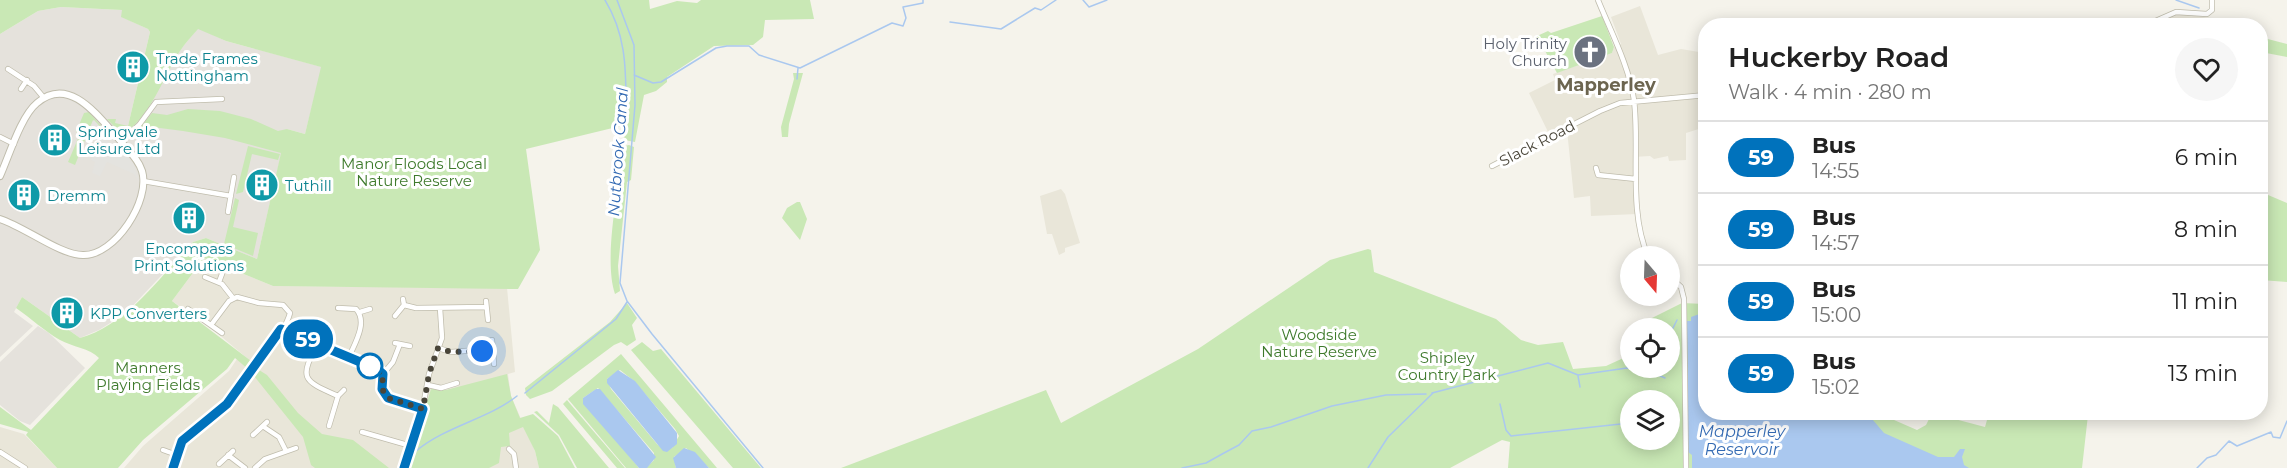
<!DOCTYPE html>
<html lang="en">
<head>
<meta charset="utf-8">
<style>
	:root { --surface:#fff; --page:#f6f6f6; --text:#222; --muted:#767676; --line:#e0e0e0 }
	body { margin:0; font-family:Montserrat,sans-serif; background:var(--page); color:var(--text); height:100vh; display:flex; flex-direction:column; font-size:22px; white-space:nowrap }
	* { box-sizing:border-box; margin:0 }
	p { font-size:20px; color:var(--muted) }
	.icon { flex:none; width:33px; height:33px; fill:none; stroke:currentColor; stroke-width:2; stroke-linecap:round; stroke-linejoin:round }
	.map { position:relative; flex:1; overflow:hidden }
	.drawer { position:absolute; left:1698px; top:18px; width:570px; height:402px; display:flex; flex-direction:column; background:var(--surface); border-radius:24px; box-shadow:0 3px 15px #0003 }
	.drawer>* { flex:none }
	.badge { padding:0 12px; border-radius:20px; font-size:21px; line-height:39px }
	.needle { width:39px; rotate:161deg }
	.tools { position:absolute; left:1620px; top:246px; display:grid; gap:12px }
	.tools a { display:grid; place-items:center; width:60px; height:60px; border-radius:50%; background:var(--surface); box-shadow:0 3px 15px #0003; font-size:30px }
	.you { position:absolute; width:30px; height:30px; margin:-15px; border:4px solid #fff; border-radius:50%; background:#1a73e8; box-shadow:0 0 0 9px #1a73e833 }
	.map>.badge { position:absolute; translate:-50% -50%; box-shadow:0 0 0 3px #fff }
	.round { display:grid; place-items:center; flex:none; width:63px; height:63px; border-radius:32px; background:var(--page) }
	.overview { display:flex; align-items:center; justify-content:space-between; height:102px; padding:0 30px }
	h1 { font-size:28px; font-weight:600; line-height:45px }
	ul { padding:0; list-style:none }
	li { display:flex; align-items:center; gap:18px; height:72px; padding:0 30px; border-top:2px solid var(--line) }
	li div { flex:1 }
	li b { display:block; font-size:22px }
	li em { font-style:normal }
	li .badge { min-width:66px; font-weight:700; text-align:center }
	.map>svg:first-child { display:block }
</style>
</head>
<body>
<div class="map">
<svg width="2287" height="468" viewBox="0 0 2287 468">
	<rect width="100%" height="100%" fill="#f5f3eb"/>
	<path fill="#e9e6d9" d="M1640,6L1658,55L1681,49L1705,53V127L1686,133V160L1669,161L1668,156L1654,159L1650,156L1633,157L1637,214L1591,216L1590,196L1574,198L1567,130L1551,138L1529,93L1555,80L1553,74L1612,53L1614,47L1621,44L1611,17Z
		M2177,14L2211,18L2215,25L2151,24Z
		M1061,189L1065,194L1080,243L1065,248V252L1059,255L1052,234H1047L1040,196Z
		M204,258L273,286L507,288L515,372L508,374L511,396L535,451L539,468H124L143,446L229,371L237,359L249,370L254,364L210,327L172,301Z
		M0,427L24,434L57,468H0Z"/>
	<path fill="#e5e2dc" d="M61,7L122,10V17L148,29L150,32L128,126L140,118L148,106L181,49L198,28L226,41L322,67L305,134L287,129L257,259L206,238L193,242L126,313L99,330L80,338L22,297L14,312L33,326L0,357V34L38,11Z
		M38,326L49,333L85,368L30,425L20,421L0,405V362Z"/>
	<path fill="#c9e8b5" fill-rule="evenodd" d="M0,0H649L650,9L677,1L697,3L701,0H810L814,19L765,20L763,37L753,45L714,46L667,77V82L656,91L644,95L635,142L624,140L625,125L526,149L540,250L518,289L273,286L204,258L172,301L255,364L249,370L235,358L227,369L143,440L118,468H57L26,435L28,432L0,424V407L31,430L99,358C90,348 72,347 60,340C44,331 31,318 16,308L22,297L80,338C127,325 161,276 193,242L206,238L257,259L281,153L225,138L183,131L152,127L141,134L137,131L152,113L167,115L188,109L220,111L251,119L278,131L287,129L305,134L321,67L226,41L198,29C192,36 185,43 180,51C165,74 148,122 122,134L107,119H116L115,123L128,126L150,32L148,29L121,17L122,10L61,7L38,11L0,34Z
		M1602,16L1614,47L1612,53L1557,73L1537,36L1548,31L1551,33Z
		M2260,37L2287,44V57L2261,52Z
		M793,73H803L789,124L788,137H782L781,127L794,79Z
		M89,112L108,134L93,120L75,165L68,162L80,134L76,132L84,113Z
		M629,145L634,147L631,180L627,182L618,266L620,291L615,294C603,258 619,186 624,146Z
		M248,146L280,154L278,160L252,154L243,192L236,194Z
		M2261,192L2287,203V282L2261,280Z
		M235,198L239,200L233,227L258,233L253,256L224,244Z
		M797,202H800L807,219L800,240L782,218L787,208Z
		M1368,249L1371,250L1374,272L1496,319L1521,340L1538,345L1563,342L1573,369L1606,366L1630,355V368H1670V328H1640V324L1682,303L1705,304L1706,412L1878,413L1917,430L1926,425L1932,413L1985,427L1989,413L2077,412L2088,415L2082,468H1508L1510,442L1502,440L1450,468H841L1046,390L1061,423L1198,349L1330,260ZM1630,400H1670V440H1630Z
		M627,303L637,318L632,325L636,340L627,346L621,342L614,345L552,391L530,399L526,395L525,388L610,322Z
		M642,342L653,351L661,349L761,468H733L631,350Z
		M621,354L717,468H709L686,448L674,457L676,468H646L654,460V453L598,388L583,398L639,468H626L568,399ZM620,370L634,381L675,429L679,436L672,448L663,449L657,444L611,389L607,379Z
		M259,370L267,375L298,413L322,434L353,440L389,468H315L311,465L303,437L254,376Z
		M507,374L511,396L520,418L533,414L558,436L575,468H539L535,451L523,427L509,433L510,446L501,447L499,463L489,468H407L431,389L446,390Z
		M567,400L572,406L625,468H617L563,404Z
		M553,404L558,407L609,468H577L559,435L534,412L537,411L549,423Z"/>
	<path fill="#e4e3df" d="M94,120L106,133L102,138L113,144L112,147L114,144L121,149L134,164L139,182L134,174L107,162L100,176L92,173L95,162L91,160L100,136L88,131Z"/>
	<path fill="#aac8ef" d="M1705,312L1706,412L1867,413L1884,433L1938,457H1954L1960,449H1965L1962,457L1964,465L1969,468H1692V455L1688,452L1687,321H1691V317Z
		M618,370L635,381L677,433V444L667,452L663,451L607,383V379Z
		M596,389H600L656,457L647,468H639L583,404V398Z
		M684,448L695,452L709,468H676L673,458Z"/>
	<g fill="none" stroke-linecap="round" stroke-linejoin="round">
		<path stroke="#aac8ef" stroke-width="1.5" d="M605,0C625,33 626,65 626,103
			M617,0L634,45L635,105L620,283L627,301L652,334L763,468
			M1083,0L1089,7L1107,0
			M2176,0L2199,8
			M950,22L1001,29L1035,8L1041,10L1056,0
			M634,75L653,83L661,82L716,48L727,46H749L759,55L800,68L892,23L903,26L906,18L903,7L923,3V0
			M797,79L798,68
			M1670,334L1677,320
			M1578,376L1580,387
			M525,393L616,319L627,302
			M1432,393L1548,363L1578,375L1627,368L1649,371L1665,378
			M1500,404L1506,430L1511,436L1630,423
			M416,451C446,426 488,419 517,396
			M1182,468L1206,463L1224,453L1239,445L1252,431L1271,427L1332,406L1386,395L1426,394
			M1368,468L1388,437L1433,393
			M2197,468L2207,458L2216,455L2229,441L2237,446L2271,432L2273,437L2280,438L2287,421"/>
		<g stroke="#c0bdad" stroke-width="6">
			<path id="minor" d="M1598,0C1611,32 1629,66 1634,100C1640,149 1628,211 1648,256
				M2144,26L2176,12L2207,14L2212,10V0
				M8,69L34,86L44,98
				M21,89L27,80
				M0,137L14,144
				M121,141L139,125L156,102L222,99
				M1492,166L1600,111L1620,103L1706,95
				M1596,168L1598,175L1636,179
				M143,181L231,196
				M228,212L234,177
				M205,277L222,284L233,298
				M1670,277L1681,287L1684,299L1686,468
				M219,282L222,274
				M486,301L488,320
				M404,305L416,308L486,307
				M338,308L356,309C368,322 355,343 349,357
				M188,309L222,333
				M360,312L370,309
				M395,316L404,305L403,299
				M281,329L377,369L383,374
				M492,340L494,364
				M318,343C299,379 302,380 338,396
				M395,343L410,346
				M400,344L393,362L383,374L384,394L390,400L423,409
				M438,348L451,352L492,349
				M428,385L441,388L457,383
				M329,426L338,396L344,390
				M264,427L279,437L286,451
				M362,432L411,446
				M253,435L267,422
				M509,449L514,454L516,468
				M163,450L177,455
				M0,452L25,468
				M228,455L245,468
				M219,464L233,451
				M173,468C184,427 196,436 221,411C238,395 285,334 290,313L283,305L259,303L237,297L229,301L211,325
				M255,468L265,459L296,448
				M404,468L421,417L429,374L442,338L440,308"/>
		</g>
		<g stroke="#c0bdad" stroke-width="8">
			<path id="tertiary" d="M0,176C9,156 21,116 37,103C69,75 98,116 118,138C126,148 138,158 142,171C151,200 115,256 83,255C60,255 25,227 0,219"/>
		</g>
		<use href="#minor" stroke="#fff" stroke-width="4.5"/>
		<use href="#tertiary" stroke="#fff" stroke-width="6"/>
	</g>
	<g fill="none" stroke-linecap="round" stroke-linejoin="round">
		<g stroke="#fff" stroke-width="14">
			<path id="line" d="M173,468L182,441L227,404L281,329L377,369L383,374L382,389L388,398L423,409L404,468"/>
		</g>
		<use href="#line" stroke="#0072bc" stroke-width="9"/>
		<path stroke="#494539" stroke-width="6" stroke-dasharray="0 10.8" d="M370,366L383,374L382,389L388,398L423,409L429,374L438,348L451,352L482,351"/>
	</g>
	<defs>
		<g id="church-disc" transform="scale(1.725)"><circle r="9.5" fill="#6b7280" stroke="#fff"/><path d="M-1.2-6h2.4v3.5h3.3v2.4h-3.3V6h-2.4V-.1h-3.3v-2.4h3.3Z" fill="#fff"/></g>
		<g id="building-disc" transform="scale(1.725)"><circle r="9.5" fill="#0f9aa8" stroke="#fff"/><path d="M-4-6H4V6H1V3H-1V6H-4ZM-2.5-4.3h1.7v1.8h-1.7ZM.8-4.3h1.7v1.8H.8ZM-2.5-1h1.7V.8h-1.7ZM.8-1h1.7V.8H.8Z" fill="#fff"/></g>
	</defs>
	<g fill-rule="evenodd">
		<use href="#church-disc" x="1590" y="52"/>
		<use href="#building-disc" x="133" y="67"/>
		<use href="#building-disc" x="55" y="140"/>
		<use href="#building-disc" x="262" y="185"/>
		<use href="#building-disc" x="24" y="195"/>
		<use href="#building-disc" x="189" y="218"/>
		<use href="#building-disc" x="67" y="313"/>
	</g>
	<circle fill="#fff" stroke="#0072bc" stroke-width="3" cx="370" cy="366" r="12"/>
	<g text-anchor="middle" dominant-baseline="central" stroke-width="6" stroke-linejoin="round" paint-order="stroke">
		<g font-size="15" fill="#5b616d" stroke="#fff" text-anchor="end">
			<text x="1567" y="43">Holy Trinity<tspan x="1567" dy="17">Church</tspan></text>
		</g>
		<g font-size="15" fill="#0d838f" stroke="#fff" text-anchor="start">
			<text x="156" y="58">Trade Frames<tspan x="156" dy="17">Nottingham</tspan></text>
			<text x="78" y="131">Springvale<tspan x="78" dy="17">Leisure Ltd</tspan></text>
			<text x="285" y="185">Tuthill</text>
			<text x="47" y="195">Dremm</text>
			<text x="189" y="248" text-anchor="middle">Encompass<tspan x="189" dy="17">Print Solutions</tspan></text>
			<text x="90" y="313">KPP Converters</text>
		</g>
		<g font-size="15" fill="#494539" stroke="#fff">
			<text transform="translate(1537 143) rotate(-27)">Slack Road</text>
		</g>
		<g font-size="15" fill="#3e7a2c" stroke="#fff">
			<text x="414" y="163">Manor Floods Local<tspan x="414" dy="17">Nature Reserve</tspan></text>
			<text x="1319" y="334">Woodside<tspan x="1319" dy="17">Nature Reserve</tspan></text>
			<text x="1447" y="357">Shipley<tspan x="1447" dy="17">Country Park</tspan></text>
			<text x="148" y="367">Manners<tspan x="148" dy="17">Playing Fields</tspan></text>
		</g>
		<g font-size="16" font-style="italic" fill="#336ab3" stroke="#fff">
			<text transform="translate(618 152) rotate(-86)">Nutbrook Canal</text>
			<text x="1742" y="431">Mapperley<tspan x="1742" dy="18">Reservoir</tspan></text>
		</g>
		<g font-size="18" font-weight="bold" fill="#6c6550" stroke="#fff">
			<text x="1606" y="85">Mapperley</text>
		</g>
	</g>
</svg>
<div class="tools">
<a><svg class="needle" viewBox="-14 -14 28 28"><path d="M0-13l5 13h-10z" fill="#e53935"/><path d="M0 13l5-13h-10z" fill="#767676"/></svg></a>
<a><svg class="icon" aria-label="locate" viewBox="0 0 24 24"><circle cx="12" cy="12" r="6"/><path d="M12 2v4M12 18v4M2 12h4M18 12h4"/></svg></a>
<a><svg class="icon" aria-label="layers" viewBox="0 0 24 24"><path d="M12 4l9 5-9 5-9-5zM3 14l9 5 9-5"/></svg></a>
</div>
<div class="you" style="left:482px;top:351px"></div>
<b class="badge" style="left:308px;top:339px;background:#0072bc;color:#fff">59</b>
<section class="drawer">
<div class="overview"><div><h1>Huckerby Road</h1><p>Walk · 4 min · 280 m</p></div><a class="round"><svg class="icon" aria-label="heart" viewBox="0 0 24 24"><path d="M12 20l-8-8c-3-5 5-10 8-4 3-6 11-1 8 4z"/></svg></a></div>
<ul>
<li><span class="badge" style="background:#0072bc;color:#fff">59</span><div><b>Bus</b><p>14:55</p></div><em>6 min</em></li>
<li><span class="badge" style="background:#0072bc;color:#fff">59</span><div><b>Bus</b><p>14:57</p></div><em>8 min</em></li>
<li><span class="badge" style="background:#0072bc;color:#fff">59</span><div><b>Bus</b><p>15:00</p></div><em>11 min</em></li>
<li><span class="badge" style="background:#0072bc;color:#fff">59</span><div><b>Bus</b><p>15:02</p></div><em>13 min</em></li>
</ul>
</section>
</div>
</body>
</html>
